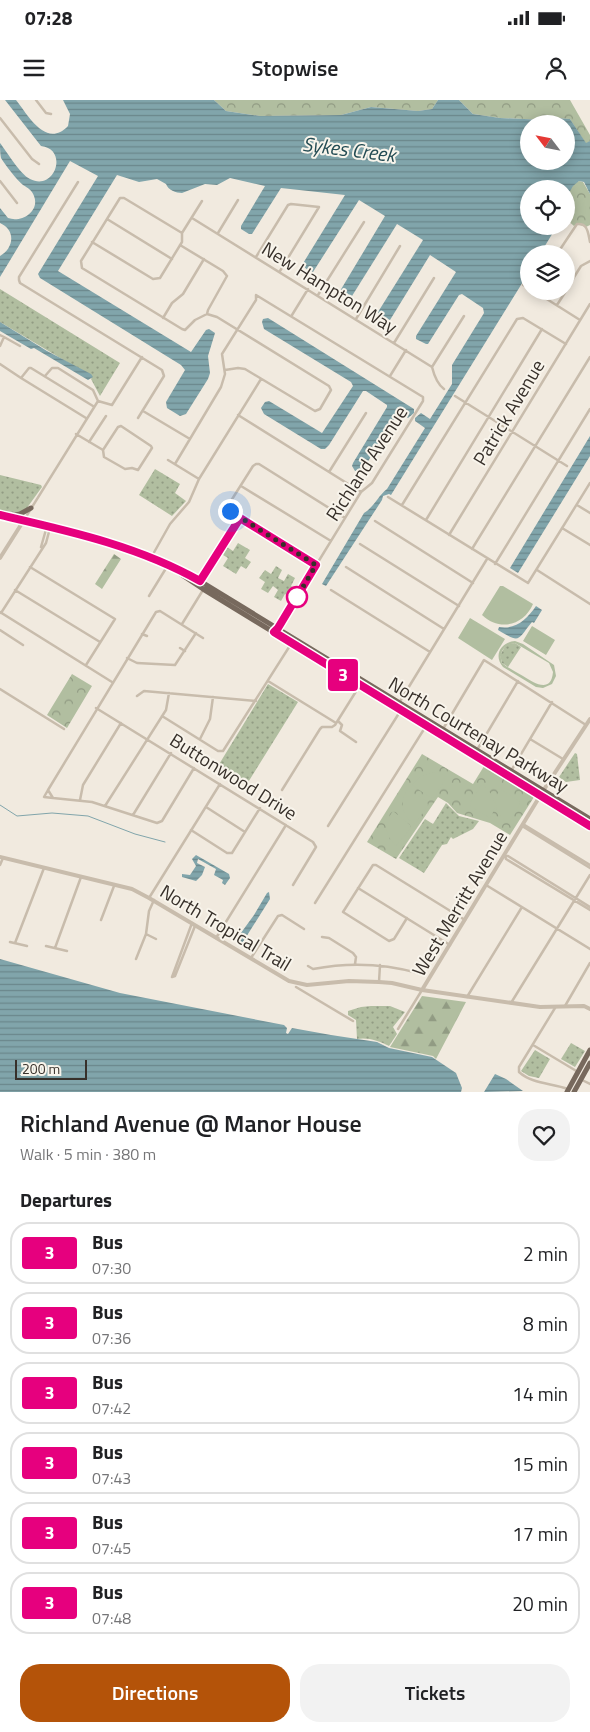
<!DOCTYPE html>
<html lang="en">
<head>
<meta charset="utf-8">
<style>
	:root { --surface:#fff; --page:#f2f2f2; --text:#202124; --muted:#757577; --line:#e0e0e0; --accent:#b45309 }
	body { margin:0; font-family:"Titillium Web",sans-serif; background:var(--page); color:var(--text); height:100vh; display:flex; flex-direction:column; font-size:19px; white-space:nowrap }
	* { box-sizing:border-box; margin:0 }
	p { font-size:16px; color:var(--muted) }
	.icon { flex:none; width:28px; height:28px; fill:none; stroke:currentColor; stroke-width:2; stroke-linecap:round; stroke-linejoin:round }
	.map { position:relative; height:992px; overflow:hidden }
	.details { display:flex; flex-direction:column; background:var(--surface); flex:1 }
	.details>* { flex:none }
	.badge { padding:0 10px; border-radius:4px; font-size:18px; line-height:32px }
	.needle { width:32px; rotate:302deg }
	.fabs { position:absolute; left:520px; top:15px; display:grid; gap:10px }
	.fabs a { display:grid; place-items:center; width:55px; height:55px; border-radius:50%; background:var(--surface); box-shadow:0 2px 12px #0003; font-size:25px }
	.scale { position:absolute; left:15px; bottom:12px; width:72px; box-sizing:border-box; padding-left:5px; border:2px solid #37302a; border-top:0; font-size:14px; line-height:18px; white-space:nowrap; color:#37302a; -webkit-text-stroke:4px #f8f4eb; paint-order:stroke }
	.you { position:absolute; width:25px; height:25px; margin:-12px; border:4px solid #fff; border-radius:50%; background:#1a73e8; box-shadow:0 0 0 8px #1a73e833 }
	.map>.badge { position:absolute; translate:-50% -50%; box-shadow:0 0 0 2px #fff }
	h2 { padding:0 20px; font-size:19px; line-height:45px }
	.round { display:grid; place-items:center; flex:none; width:52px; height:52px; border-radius:20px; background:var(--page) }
	.summary { display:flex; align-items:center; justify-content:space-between; height:85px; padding:0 20px }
	h1 { font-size:24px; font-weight:600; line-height:38px }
	.action { display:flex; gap:10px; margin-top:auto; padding:10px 20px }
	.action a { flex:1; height:58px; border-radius:20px; background:var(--accent); color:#fff; font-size:20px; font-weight:600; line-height:58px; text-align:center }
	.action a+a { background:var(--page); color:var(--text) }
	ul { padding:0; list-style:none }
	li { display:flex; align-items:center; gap:15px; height:62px; margin:0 10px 8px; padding:0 10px; border:2px solid var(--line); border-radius:20px }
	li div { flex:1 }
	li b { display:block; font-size:19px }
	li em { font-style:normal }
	li .badge { min-width:55px; font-weight:700; text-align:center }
	.status { display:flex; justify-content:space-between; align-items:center; height:35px; padding:0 25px; background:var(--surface); direction:ltr }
	.status svg { height:14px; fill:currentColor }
	header { display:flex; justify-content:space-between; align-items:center; height:65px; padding:0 20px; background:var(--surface); font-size:22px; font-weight:600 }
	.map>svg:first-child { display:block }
</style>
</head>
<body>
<div class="status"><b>07:28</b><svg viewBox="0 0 49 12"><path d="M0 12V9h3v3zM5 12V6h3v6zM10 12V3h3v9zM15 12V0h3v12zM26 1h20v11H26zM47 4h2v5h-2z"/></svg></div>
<header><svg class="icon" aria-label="menu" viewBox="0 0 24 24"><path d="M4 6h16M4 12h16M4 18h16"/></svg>Stopwise<svg class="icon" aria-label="person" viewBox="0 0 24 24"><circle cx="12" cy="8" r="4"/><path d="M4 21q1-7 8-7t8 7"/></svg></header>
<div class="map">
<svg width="590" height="992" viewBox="0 0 590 992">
	<defs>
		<pattern id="grass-dots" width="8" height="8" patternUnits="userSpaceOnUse" patternTransform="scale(1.25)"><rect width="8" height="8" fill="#b1bea0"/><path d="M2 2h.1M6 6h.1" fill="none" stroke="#919b83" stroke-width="1.8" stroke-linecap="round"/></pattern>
		<pattern id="forest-firs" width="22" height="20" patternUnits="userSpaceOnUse" patternTransform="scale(1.25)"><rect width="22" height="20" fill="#b1bea0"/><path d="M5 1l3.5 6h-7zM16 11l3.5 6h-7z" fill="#919b83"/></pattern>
		<pattern id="park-crowns" width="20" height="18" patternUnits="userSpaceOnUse" patternTransform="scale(1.25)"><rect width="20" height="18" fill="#b1bea0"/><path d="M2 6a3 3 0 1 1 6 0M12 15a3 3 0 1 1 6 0" fill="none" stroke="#919b83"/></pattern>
		<pattern id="water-rules" width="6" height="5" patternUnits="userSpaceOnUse" patternTransform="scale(1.25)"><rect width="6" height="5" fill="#81a5ab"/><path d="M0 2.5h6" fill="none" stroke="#6a878b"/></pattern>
	</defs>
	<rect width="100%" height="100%" fill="#f1eadf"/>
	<path fill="url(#grass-dots)" d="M0,189L120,263L100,296L91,279L92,277L0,222Z
		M155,369L180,384L175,393L186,401L172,416L139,395Z
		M0,375L41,385L42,387L24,412L15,414L0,411Z
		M238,443L250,450L245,458L251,462L246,469L241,466L236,474L223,466L228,458L223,455L227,447L233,451Z
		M276,466L282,470L278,478L284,481L288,474L295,478L291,486L296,489L291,498L285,494L281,501L274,497L278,490L273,486L268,493L261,489L265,482L259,478L265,470L271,474Z
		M515,543L521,547L508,567L502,563L500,555L506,545Z
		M268,584L298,602L247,684L218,666Z
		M575,653L577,654L580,680L566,682L559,677Z
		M446,703L459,716L479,721L473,729L453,739L451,737L447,744L442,745L424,773L399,758L425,719L433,724Z
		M371,906H390L405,912L393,927L397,934L389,946C379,941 368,937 357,939L356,920L348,915V911L361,907Z
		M571,943L585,951L575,967L561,959Z
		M535,950L550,959L539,978L529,976L521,971Z"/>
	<path fill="url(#forest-firs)" d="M114,454L121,459L102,489L95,484Z
		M422,896L466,902L436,959L433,956L390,947Z"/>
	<path fill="url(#park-crowns)" d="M214,0H438L432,9L418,11L371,7L341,15L260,16L226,11Z
		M459,0H570L590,35V41L586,44L570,19L555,18L545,20L500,18L473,14Z
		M579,81L583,82L590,94V125L586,127L577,124L574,126L566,119C566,105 565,88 579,81Z
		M72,574L92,586L67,628L47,615Z
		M422,654L473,684L486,663L535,692L534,697L510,735L490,723L457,713L448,703L438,697L396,759L367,742Z"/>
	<path fill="#b1bea0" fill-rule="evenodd" d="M500,486H503L533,504C524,525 500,532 482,515Z
		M470,518L505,539L492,560L458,538Z
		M532,526L555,540L546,555L523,541Z
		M515,541L523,544L554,565L556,576L552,584L543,588L536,587L503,567C493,555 501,542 515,541ZM515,543L549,563L553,572C551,594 534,583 523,576C516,572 508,568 502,563C498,552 504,545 515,543Z
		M433,672L440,673L446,677L435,697L431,698L412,685L421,676Z
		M482,684C493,693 499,705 490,718L471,707L470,703Z
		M500,689L519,701L520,704L509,723C496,716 492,702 500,689Z
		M407,690L427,701L428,705L415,724C402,716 399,703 407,690Z
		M393,711L410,725L411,728L396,746C385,735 383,724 393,711Z"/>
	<path fill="url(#water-rules)" fill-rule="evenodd" d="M5,0H16C28,15 46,49 68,26L70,14L63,0H214L226,11L260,16L341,15L371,7L418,11L432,9L438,0H459L473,14L500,18L545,20L555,18L570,19L586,43L590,41V94L584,82L579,81L573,86L566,98V89H529V126H557L540,154H529V172L391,395L389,394L383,396L382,400L326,486L322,484L364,413C374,407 378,396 387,389L425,328L415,321V318L421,313L430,319L452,284V265L484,213L483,208L462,194L459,195L428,244H426L416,239V236L456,172L430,155L390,220L378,215V212L423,140L397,124L352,196L340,191L385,116L359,100L313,172L311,173L302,165L345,95L281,88L252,134H249L241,129V126L265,86L230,78L217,85L205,84L182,93C176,93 168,90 166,84L157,79L139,82L117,75L58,171L191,252L206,230L209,229L215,233L208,256L210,273L208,279L186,314L180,316L167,308L166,302L185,270L181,265L40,178L38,174L98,76L70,61L0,177V156C14,148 16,130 0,123V108L8,118C22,123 40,111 34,96C32,90 28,88 23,85C16,79 6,66 1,58C0,54 0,47 0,43C7,52 20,74 30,79C55,92 69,49 41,46ZM529,24H566V61H529Z
		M268,218L414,309V313L408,318L400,313H398L362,371H355L352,366L353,363L387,307V305L366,291H363L329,345L325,349H321L264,314L261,308L265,302L269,301L322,333L353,286L351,282L264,229L262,222L263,219Z
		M0,222L47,251L91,274L93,277L88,280L34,248L31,249L0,231Z
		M590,336V356L518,473L510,468Z
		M536,506L542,510L534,523L532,522C517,540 521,544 498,530L499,527C516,530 527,519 536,506Z
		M196,755L229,774L230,778L225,785L222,783L223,780L214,775L216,769L198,759L197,763L205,767L202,775L196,781L182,777V774L190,775L196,766L192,759Z
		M269,792L270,799L241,845L239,846L237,844L238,837L254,815L267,793Z
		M0,859L120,893L284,925L287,928L286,933L288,934L292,928L331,935L377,942L389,948L432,957L456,973L462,988L461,992H0Z
		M495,974L506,979L523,991L484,992Z"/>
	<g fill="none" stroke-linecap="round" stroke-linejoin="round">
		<path stroke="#81a5ab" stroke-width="1" d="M0,705L17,716L52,713L88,716L135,734L165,742"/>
		<path stroke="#c8bcac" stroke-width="2.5" d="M36,0L46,13L51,14
			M0,18L32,59L39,64
			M0,81L17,103
			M78,82L19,177V180L20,183L162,270L164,276L138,318
			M192,118L432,267C434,275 437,284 444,289
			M107,119L172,159
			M218,133L238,100
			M92,142L153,179L160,178L182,142V133L202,101
			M180,145L223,171L227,176L208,210L207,214L195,220L185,230L182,229L82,168L81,161L120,98H124L182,133
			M557,154L577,124C588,123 588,133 590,142
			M256,157L288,105L291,104L319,107L280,171
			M523,185L529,188
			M566,190L581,166L590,161
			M534,191L580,220
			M318,195L364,122
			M557,205L566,191
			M207,214L217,217L329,286L331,290L320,309L315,311L245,269L238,268L225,270
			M292,215L308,189
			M163,218L172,203L183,194L204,159
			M356,219L400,146
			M0,235L4,237L0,246
			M4,237L20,246
			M394,243L434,178
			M0,264L21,278
			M432,267L464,216
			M45,276L52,268H58L93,290L98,301
			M390,276L406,250
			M455,296L567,366
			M98,301L112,305L142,257
			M143,311L190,339
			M238,315L361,392
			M86,318L21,278L29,268H31L93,306
			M121,326L151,346L152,348L138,370L132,368L125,369L104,357L103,350L118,327Z
			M76,334L103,350
			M89,342L106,316
			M168,360L199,379
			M175,364L221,287L225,274L222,254L256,200V195L423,297V301L372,383L361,392L277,529
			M329,372L366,313
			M241,386L331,441
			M388,397L528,483L590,383
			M402,405L517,219L523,218L566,244
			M577,405L590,413
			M24,420L98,301
			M426,420L542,229
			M375,421L473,483
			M562,428L590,445
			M449,435L590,204
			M360,444L459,506
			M41,447L47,426
			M472,449L590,257
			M152,456L170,424L189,402L199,379L261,279
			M495,464L590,309
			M316,465L230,411L228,409L229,404L253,366L256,364H259L345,418
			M30,467L115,519L86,565
			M346,467L444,529
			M537,470L590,504
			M200,482L240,418
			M15,490L100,542
			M331,490L430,552
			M149,496L168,465
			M0,512L112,582
			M1,513L46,443L50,428
			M182,524L203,490
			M0,530L23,545
			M142,534L147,536
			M180,548L185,551
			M127,558L137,563L175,565L196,533
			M268,581L336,623
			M0,589L64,629
			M137,596L144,591L256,601
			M96,608L313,742L316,747L293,785
			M162,616L218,651H223L291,544
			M338,621L342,625L340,631L356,642
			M443,629L484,560L586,625
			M200,639L210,619L213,597
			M530,639L563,659
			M477,650L518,581
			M194,668L162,721L157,723L92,702L53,698L48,690L156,512L160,511L203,538
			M511,671L552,602
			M48,690L44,697L53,698
			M282,690L320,629L322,627H332L335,625L360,585
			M80,700L83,685L121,623
			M105,706L166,610L169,593
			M206,707L245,732
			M133,715L171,653
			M523,724L590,765
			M328,726L401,610L399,603L487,459
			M522,726L590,768
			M191,730L227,753H232L260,708
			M505,756L506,759L590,810
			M505,756H508L590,807
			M0,765L3,758
			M486,785L590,849
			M358,788L450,845
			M149,798L220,684
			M315,803L426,626
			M407,818L394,839L389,841L343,812L373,765H376L465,820
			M101,820L114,786
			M192,823L172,877L175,876L195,826
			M146,834L156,839
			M322,837L329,838L353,853L356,857L355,864
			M216,838L286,725
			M10,842L27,846
			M15,843L44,768
			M46,846L67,851
			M55,848L81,777
			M251,858L278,816L282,815L304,829
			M136,859L146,834L149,811L154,800
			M308,866L313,869C349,862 382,863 418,873
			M379,882L380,865
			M296,887L353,921
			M467,897L522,807
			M511,903L590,775
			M565,906L590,863
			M555,908L519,967V972C532,984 552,983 568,989
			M398,929L422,890
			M533,945L578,972
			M582,980L590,984"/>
		<path stroke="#c8bcac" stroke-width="4" d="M0,458L24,420
			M0,757L132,789L149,798L289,881L307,885L349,881L379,882L392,883L422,890L540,907L584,906L590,909
			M422,890L543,691L590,619"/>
		<path stroke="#77695d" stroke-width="5" d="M0,415L112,443L148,455L185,472L590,719
			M11,416L20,414L31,408
			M176,471L203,489L590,726
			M567,992L590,950
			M574,992L590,963"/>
	</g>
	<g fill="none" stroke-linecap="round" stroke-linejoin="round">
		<g stroke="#fff" stroke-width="11">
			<path id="line" d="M0,415C69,431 138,446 200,481L240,418L316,465L278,528L274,532L590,726"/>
		</g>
		<use href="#line" stroke="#e6007e" stroke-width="8"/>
		<path stroke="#37302a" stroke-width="5" stroke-dasharray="0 9" d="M230,411L316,465L297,497"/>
	</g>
	<circle fill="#fff" stroke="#e6007e" stroke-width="2.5" cx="297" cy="497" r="10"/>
	<g text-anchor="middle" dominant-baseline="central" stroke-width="4" stroke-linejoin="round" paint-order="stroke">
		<g font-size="19" fill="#37302a" stroke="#f8f4eb">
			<text transform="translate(330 187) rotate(32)">New Hampton Way</text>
			<text transform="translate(508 312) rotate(-59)">Patrick Avenue</text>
			<text transform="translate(366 363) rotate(-57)">Richland Avenue</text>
			<text transform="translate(479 634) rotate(31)">North Courtenay Parkway</text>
			<text transform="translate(234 676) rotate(32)">Buttonwood Drive</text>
			<text transform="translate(459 803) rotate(-59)">West Merritt Avenue</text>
			<text transform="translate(226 827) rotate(31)">North Tropical Trail</text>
		</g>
		<g font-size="20" font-style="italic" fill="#244c54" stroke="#f8f4eb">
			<text transform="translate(349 49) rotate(7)">Sykes Creek</text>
		</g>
	</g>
</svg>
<div class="fabs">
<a><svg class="needle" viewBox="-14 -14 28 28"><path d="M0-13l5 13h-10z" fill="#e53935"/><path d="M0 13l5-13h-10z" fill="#757577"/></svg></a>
<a><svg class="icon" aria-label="locate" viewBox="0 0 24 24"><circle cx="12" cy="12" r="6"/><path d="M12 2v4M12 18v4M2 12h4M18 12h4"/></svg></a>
<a><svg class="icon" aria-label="layers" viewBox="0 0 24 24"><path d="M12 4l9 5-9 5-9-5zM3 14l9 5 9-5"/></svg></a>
</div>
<div class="scale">200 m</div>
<div class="you" style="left:230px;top:411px"></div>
<b class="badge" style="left:343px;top:575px;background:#e6007e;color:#fff">3</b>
</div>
<section class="details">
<div class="summary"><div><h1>Richland Avenue @ Manor House</h1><p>Walk · 5 min · 380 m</p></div><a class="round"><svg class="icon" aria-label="heart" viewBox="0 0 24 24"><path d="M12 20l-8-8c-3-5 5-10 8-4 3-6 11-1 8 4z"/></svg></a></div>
<h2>Departures</h2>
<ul>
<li><span class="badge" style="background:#e6007e;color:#fff">3</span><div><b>Bus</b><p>07:30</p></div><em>2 min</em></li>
<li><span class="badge" style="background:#e6007e;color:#fff">3</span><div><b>Bus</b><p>07:36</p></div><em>8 min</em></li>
<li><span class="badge" style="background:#e6007e;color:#fff">3</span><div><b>Bus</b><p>07:42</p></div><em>14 min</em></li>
<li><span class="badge" style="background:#e6007e;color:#fff">3</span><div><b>Bus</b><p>07:43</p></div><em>15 min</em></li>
<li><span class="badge" style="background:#e6007e;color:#fff">3</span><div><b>Bus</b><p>07:45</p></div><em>17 min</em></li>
<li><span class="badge" style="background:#e6007e;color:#fff">3</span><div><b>Bus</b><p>07:48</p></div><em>20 min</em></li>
</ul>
<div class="action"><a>Directions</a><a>Tickets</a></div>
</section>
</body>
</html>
